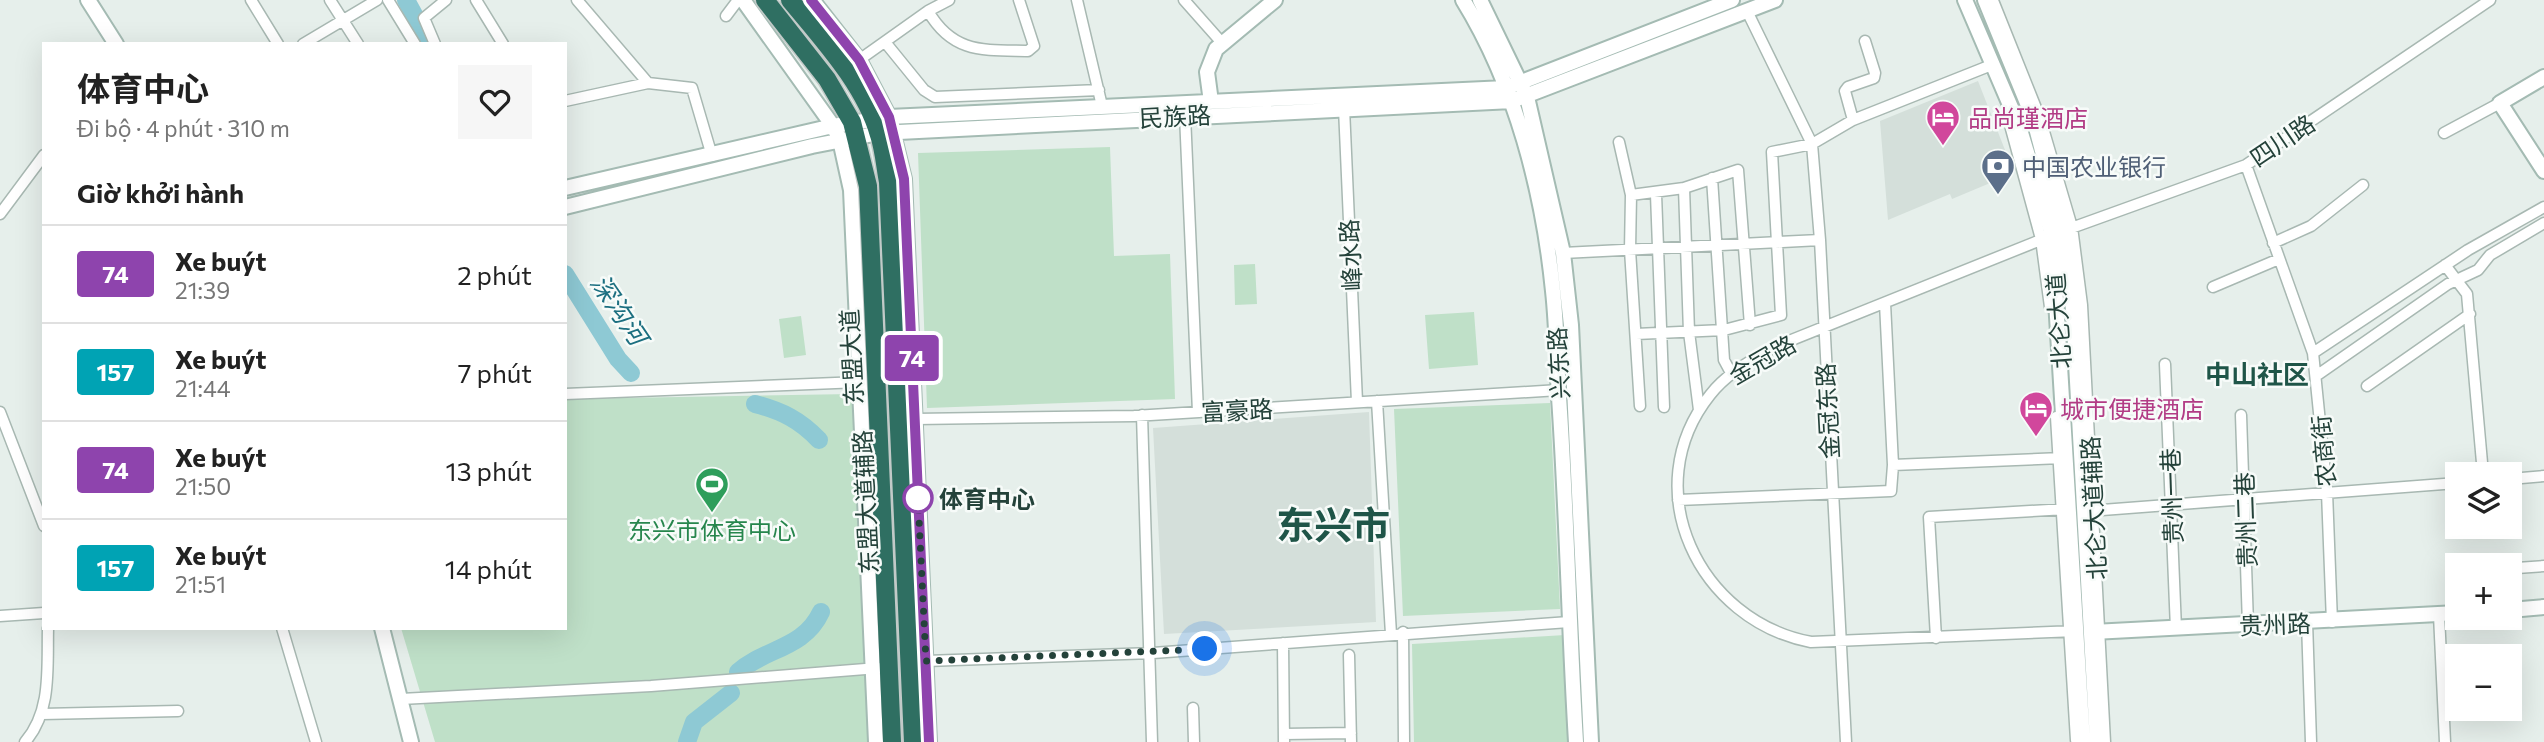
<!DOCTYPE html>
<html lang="vi">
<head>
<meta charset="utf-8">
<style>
	:root { --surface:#fff; --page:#f6f6f6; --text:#222; --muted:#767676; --line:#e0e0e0 }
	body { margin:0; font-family:Commissioner,"Noto Sans SC",sans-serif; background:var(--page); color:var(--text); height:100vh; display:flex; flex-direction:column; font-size:26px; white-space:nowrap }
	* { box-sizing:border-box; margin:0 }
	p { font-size:23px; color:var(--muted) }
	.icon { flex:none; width:38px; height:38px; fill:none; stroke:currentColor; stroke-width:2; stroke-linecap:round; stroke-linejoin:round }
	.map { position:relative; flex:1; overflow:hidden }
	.side { position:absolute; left:42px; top:42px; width:525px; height:588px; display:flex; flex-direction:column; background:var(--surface); border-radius:0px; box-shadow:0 7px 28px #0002 }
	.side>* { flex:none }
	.badge { padding:0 14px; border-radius:5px; font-size:24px; line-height:46px }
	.buttons { position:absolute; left:2445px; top:462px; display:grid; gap:14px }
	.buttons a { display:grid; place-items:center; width:77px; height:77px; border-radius:0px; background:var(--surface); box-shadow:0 7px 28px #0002; font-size:35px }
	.you { position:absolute; width:35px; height:35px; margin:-18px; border:5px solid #fff; border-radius:50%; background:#1a73e8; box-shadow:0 0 0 10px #1a73e833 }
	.map>.badge { position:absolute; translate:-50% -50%; box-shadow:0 0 0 4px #fff }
	h2 { padding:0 35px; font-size:26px; line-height:63px }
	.round { display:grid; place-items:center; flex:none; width:74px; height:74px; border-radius:0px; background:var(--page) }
	.head { display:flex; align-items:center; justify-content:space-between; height:119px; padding:0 35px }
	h1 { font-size:33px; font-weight:700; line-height:52px }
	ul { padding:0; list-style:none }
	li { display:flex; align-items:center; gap:21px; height:98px; padding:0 35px; border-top:2px solid var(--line) }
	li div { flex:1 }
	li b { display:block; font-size:26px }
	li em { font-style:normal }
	li .badge { min-width:77px; font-weight:700; text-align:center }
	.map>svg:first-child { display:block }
</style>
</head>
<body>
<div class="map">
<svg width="2544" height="742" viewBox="0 0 2544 742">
	<rect width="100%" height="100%" fill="#e6efeb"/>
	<path fill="#d4dfda" d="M1978,81L2014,173L1952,199L1950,194L1888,220L1880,121Z
		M1369,412L1376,622L1164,634L1153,428Z"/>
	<path fill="#bfe0c8" d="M1110,147L1114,256L1170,254L1175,399L927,408L918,153Z
		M1255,264L1257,304L1235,305L1234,265Z
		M1474,312L1478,365L1429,369L1425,315Z
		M801,316L806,355L784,358L779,319Z
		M852,394L869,742H435L401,628H565V399Z
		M1550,403L1560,609L1403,616L1394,409Z
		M1565,635L1570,742H1414L1412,644Z"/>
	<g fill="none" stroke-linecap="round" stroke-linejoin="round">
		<path stroke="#8ec9d4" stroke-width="18" d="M406,0L430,44
			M565,274L618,359L631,373
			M755,404C782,411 800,420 819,440
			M738,672C765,648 804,649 821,612
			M687,742L694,722L731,693"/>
		<g stroke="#a8b8b2" stroke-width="13">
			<path id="street" d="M251,0L278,44
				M330,0L358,44
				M388,0L415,44
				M476,0L503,44
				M577,0L648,83
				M949,0L928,11C953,54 984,50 1028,51L1034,46L1019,0
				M1077,0L1102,106
				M1184,0L1223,44
				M1986,2L1994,3L2040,118L2072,227L2082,305L2105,742
				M1747,11L1812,144L1820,240L1846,742
				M726,16L738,0
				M885,42L924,90L935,97L1099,90
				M303,44L377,0
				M435,44L424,18L446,0
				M859,60L928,11
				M565,101L648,83L692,88L712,156
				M1344,108L1357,402
				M2007,114L2041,239L2050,307
				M1185,115L1198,412
				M1853,120L1845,91L1848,87L1874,78L1875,73L1865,41
				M2444,133L2500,103
				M1619,142L1631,195L1630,250L1640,406
				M2246,165L2313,353L2327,492L2332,622
				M1712,178L1724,360L1731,373
				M1684,188L1689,332L1699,410
				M1656,194L1664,407
				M1631,195L1684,188L1738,170L1750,325
				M0,214L44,155
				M2273,243L2311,226L2363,185
				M1563,253L1820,240
				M2445,265L2467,294L2483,474
				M2213,287L2279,259
				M1885,303L1893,465L2062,458
				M1636,334L1724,330L1781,315L1772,152L1812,144L1853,120L1994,64
				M2313,353L2468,250L2544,207
				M2165,364L2176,629
				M2316,376L2448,284L2478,270L2490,255L2544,223
				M2367,386L2470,314
				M565,394L860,382
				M1377,401L1391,634
				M0,412L44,526
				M1142,415L1152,742
				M2241,415L2248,625
				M2056,417L2076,740
				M915,419L1134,416L1559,390
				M2510,479L2544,476
				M1678,500L1891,491L1893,465
				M2089,511L2457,483
				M2517,568L2544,566
				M2439,615L2445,742
				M0,616L44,613
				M2307,622L2311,742
				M282,628L316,742
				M2076,631L1811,642C1699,621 1635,489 1710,395C1727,373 1751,361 1774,347L2063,231L2246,165L2490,0
				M1403,632L1404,742
				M1936,638L1929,517L2066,509
				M1283,643L1284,742
				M1349,655L1351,742
				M926,661L1153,653L1569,622
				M401,699L651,686L878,668
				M1193,708L1194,742
				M42,714L178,711
				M1284,734L1351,733
				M25,742C52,711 47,668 48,628"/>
		</g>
		<g stroke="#a4bbb3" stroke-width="18">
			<path id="secondary" d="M88,0L116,44
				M743,0L833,126L840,140L851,190L876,742
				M812,0L859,60L889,117L904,179L929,742
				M1463,0C1516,86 1543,191 1553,291C1557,327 1557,362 1559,397C1567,512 1569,627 1576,742
				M1480,0L1527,97L1563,253L1571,325L1591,742
				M1965,0L2019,126L2052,235L2083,742
				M1985,0L2034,120L2063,231L2073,309L2097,742
				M2544,77L2500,103L2544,171
				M1211,102L1207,72L1216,49L1275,0
				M565,188L833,126L889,117L1506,88L1732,0
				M565,207L812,146L879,133L1512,101L1775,0
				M2510,610L2544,607
				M382,628L411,742
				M2093,632L2457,613"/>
		</g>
		<g stroke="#c2cac8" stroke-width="21">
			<path id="highway" d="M765,0L827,79L852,122L868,186L892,742
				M790,0C822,39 865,85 879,135C884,150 885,167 888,182L913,742"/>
		</g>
		<use href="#street" stroke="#fff" stroke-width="10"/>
		<use href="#secondary" stroke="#fff" stroke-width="14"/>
		<use href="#highway" stroke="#2f6f62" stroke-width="18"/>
	</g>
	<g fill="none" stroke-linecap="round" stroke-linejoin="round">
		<g stroke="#fff" stroke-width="16">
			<path id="line" d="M811,0L859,60L889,117L904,179L929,742"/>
		</g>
		<use href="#line" stroke="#8e44ad" stroke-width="10"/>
		<path stroke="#24423a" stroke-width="7" stroke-dasharray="0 12.6" d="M918,498L926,661L1205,649"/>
	</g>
	<defs>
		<g id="hotel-pin" transform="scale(1.75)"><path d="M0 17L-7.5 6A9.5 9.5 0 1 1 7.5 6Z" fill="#d1479c" stroke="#f7fbf9"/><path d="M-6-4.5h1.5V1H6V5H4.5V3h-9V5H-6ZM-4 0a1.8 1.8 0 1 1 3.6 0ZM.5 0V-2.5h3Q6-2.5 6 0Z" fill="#fff"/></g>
		<g id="bank-pin" transform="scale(1.75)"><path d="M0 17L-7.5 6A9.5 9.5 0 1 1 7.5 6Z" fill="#5c6f8a" stroke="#f7fbf9"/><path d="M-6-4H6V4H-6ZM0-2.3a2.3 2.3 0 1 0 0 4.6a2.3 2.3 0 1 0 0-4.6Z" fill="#fff"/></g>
		<g id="stadium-pin" transform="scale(1.75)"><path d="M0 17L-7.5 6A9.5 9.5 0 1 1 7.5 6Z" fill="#2e9e5b" stroke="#f7fbf9"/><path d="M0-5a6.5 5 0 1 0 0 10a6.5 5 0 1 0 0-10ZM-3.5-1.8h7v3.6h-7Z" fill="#fff"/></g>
	</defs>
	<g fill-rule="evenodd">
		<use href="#hotel-pin" x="1943" y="117"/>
		<use href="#bank-pin" x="1998" y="166"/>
		<use href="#hotel-pin" x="2036" y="408"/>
		<use href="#stadium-pin" x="712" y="484"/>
	</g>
	<circle fill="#fff" stroke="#8e44ad" stroke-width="3.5" cx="918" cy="498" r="14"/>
	<g text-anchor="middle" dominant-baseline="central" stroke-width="5" stroke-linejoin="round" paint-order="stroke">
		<g font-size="24" fill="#24423a" stroke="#f7fbf9">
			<text transform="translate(1175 116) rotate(-3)">民族路</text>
			<text transform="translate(2282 140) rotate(-34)">四川路</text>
			<text transform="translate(1350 255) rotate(-93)">峰水路</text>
			<text transform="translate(2058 321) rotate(-94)">北仑大道</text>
			<text transform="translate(851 357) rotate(-93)">东盟大道</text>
			<text transform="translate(1762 359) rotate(-30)">金冠路</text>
			<text transform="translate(1558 363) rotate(-93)">兴东路</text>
			<text transform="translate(1237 410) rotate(-3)">富豪路</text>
			<text transform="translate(1827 411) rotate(-93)">金冠东路</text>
			<text transform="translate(2323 451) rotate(-95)">农商街</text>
			<text transform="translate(2171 496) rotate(-92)">贵州一巷</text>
			<text transform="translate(865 502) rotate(-93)">东盟大道辅路</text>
			<text transform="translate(2093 508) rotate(-93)">北仑大道辅路</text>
			<text transform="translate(2245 520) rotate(-92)">贵州二巷</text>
			<text transform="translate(2275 624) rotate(-2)">贵州路</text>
		</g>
		<g font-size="24" fill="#b23c85" stroke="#f7fbf9" text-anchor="start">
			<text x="1968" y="117">品尚瑾酒店</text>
			<text x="2060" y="408">城市便捷酒店</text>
		</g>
		<g font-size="24" fill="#4e5e75" stroke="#f7fbf9" text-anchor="start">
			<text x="2022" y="166">中国农业银行</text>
		</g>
		<g font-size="24" font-weight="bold" fill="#24423a" stroke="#f7fbf9" text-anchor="start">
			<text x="939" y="498">体育中心</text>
		</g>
		<g font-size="24" fill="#27864d" stroke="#f7fbf9">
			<text x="712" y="529">东兴市体育中心</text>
		</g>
		<g font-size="26" font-style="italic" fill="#1c6f80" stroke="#f7fbf9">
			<text transform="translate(620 309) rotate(56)">深沟河</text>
		</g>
		<g font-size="26" font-weight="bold" fill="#1f5548" stroke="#f7fbf9">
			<text x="2257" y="373">中山社区</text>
		</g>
		<g font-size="38" font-weight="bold" fill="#1f5548" stroke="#f7fbf9">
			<text x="1333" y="523">东兴市</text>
		</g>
	</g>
</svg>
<div class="buttons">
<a><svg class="icon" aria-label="layers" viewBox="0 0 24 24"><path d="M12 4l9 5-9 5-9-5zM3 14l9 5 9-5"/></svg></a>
<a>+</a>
<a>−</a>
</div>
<div class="you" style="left:1205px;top:649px"></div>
<b class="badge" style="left:912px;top:358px;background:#8e44ad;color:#fff">74</b>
<section class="side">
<div class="head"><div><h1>体育中心</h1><p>Đi bộ · 4 phút · 310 m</p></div><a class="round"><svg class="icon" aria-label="heart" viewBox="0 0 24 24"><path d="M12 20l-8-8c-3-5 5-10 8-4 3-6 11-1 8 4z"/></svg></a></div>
<h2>Giờ khởi hành</h2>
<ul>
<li><span class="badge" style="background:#8e44ad;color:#fff">74</span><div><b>Xe buýt</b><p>21:39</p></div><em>2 phút</em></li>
<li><span class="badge" style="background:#00a3b4;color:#fff">157</span><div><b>Xe buýt</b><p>21:44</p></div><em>7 phút</em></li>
<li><span class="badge" style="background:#8e44ad;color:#fff">74</span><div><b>Xe buýt</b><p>21:50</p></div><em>13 phút</em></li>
<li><span class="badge" style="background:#00a3b4;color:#fff">157</span><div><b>Xe buýt</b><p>21:51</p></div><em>14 phút</em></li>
</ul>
</section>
</div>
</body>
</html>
